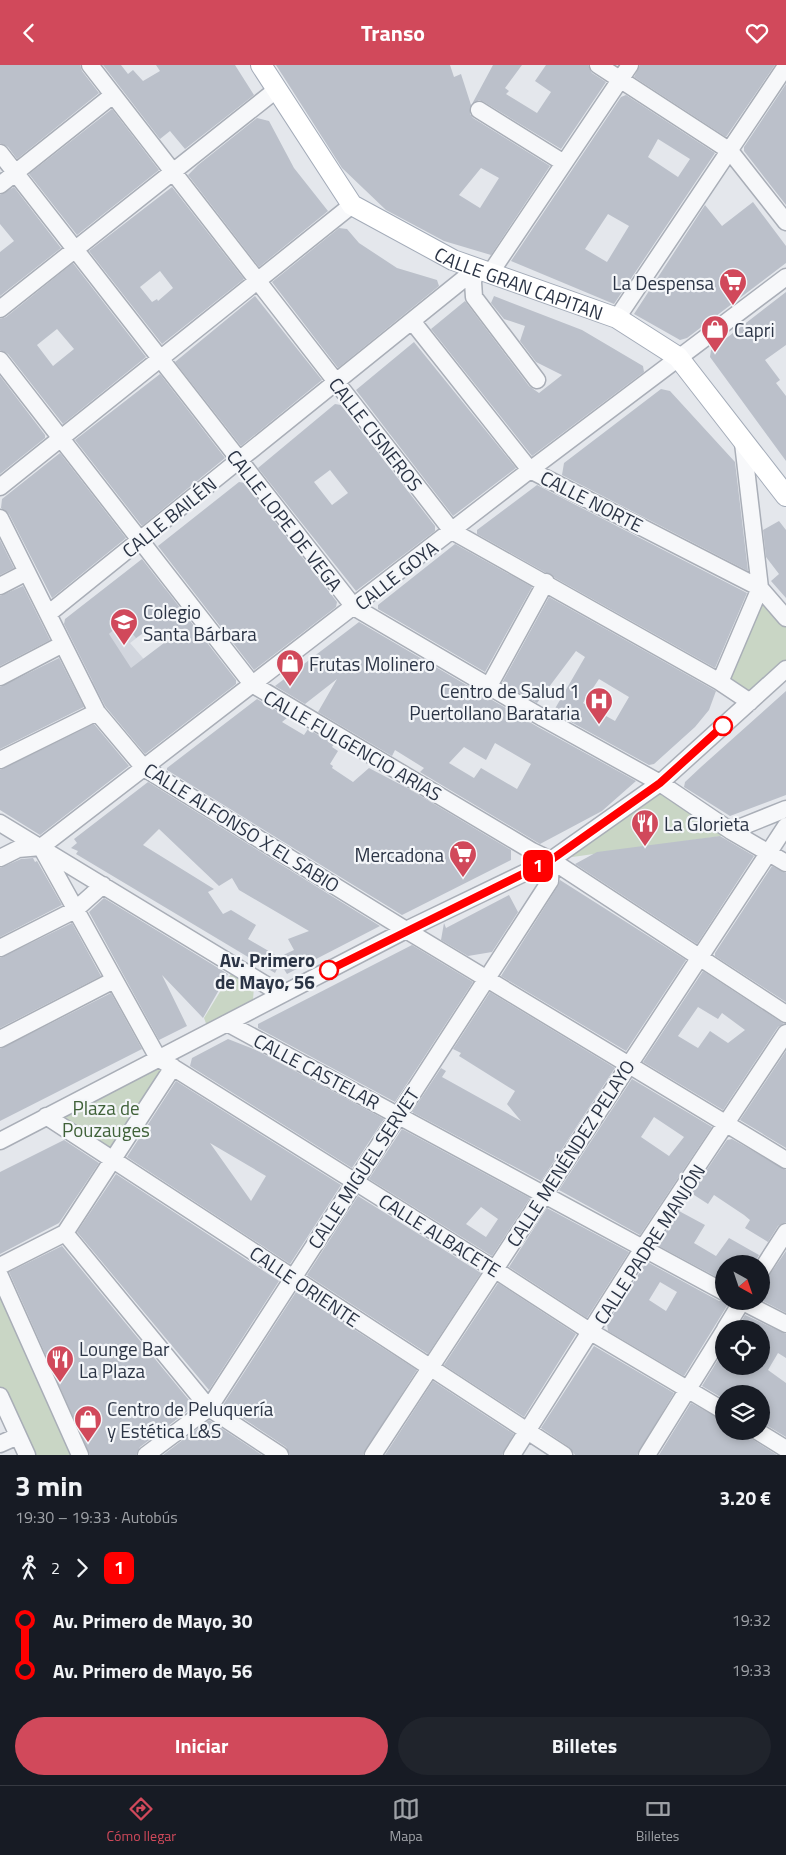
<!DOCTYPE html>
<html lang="es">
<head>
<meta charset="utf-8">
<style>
	:root { --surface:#171b24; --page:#20242c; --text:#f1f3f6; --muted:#9ea1a6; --line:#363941; --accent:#d1495b }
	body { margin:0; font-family:"Titillium Web",sans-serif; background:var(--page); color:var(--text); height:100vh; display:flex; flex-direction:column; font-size:19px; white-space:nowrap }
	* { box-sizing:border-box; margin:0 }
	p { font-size:16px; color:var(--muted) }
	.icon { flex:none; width:28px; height:28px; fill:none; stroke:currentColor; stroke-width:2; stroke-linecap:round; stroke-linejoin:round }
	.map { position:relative; height:1390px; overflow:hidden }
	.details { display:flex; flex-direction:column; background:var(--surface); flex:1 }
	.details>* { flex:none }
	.badge { padding:0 10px; border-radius:8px; font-size:18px; line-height:32px }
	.needle { width:32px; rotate:140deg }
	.buttons { position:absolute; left:715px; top:1190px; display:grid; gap:10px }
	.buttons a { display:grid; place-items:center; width:55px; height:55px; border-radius:50%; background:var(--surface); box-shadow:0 2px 8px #0003; font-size:25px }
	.map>.badge { position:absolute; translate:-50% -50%; box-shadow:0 0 0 2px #fff }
	.legs { display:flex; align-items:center; gap:8px; height:55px; padding:0 15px; font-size:16px }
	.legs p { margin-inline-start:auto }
	.summary { display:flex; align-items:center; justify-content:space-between; height:85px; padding:0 15px }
	h1 { font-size:28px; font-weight:700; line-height:38px }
	.primary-button { display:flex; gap:10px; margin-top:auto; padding:10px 15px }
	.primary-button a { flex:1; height:58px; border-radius:30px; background:var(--accent); color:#fff; font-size:20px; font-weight:700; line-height:58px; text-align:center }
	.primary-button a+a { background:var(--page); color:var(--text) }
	ul { padding:0 15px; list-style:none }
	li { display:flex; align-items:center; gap:18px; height:50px; font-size:19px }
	li i { display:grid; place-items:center; width:8px; height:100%; margin:0 6px; background:currentColor }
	li i::after { content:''; width:12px; height:12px; margin:-6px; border:4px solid; border-radius:50%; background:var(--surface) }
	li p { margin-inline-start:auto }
	li:first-child i { background:linear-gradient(#0000 50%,currentColor 0) }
	li:last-child i { background:linear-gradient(currentColor 50%,#0000 0) }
	header { display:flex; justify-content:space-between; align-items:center; height:65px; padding:0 15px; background:var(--accent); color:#fff; font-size:22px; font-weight:700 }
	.tabs { display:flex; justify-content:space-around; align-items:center; height:70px; border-top:1px solid var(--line); background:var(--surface); font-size:14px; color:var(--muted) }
	.tabs a { display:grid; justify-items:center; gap:2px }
	.tabs .current { color:var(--accent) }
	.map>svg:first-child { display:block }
</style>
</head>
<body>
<header><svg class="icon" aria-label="back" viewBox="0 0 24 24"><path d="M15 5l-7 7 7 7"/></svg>Transo<svg class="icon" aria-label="heart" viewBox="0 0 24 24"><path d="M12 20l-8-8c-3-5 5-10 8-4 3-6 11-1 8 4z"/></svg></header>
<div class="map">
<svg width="786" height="1390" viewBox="0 0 786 1390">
	<rect width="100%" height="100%" fill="#e4e7ec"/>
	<path fill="#d2d6de" d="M166,524L179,541L130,578L148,599L101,635L91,617L104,611L109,569Z"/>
	<path fill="#c9d6c5" d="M760,523L786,553V604L750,637L720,617Z
		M660,718L736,769L551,795Z
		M232,907L254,921L253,935L207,961L204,953Z
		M158,993L173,1002L114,1094L46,1051Z
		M0,1211L80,1390H27L0,1331Z"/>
	<path fill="#bbc0ca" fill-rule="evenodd" d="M0,0H80L82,6L99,28L17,94L8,82L0,78Z
		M103,0H121L128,9L133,5L143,16L160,6L156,0H235L254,30L185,84L170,66L160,74Z
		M276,0H450L454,12L461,9L471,40L470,49L473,53L550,101L491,190L444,176L386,145L342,103ZM481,103L499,113L480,143L459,130Z
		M493,0H522L505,23L509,26L506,29L537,48L551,27L535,16L546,0H588L592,8L606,17L561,84L484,37L479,35L472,39Z
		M640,0H775L726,72L634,12Z
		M786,19V140L744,86V82Z
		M626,30L715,88L614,239L511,196L621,32ZM658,74L690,94L678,112L648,92ZM608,149L629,161L607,197L585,184Z
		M112,44L159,105L77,170L29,109Z
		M257,53L269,56L294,103L328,146L259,202L188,110L198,100Z
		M14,122L61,183L0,231V187L14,176L0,159V130Z
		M172,122L244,214L162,279L89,186ZM160,206L173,223L158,236L157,234L152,237L140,222Z
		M753,137L786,181V198L687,273L680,275L634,249L705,140L722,161Z
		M339,163L347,164L359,178L397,203L437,215L439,221L338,303L272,217Z
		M73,198L146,292L63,359L8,289L0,285V254L6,252ZM57,264L74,284L53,301L37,280Z
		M786,227V280L765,295L780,315L776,318L786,331V396L710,292L711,285Z
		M255,231L322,315L241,381L175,297Z
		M494,231L582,265L643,301L644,307L532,391L431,264L465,236L529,321L539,328L562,310L536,297L520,276L525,261L504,254L491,238Z
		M414,277L516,403L453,451L356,325Z
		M160,309L225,393L142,461L75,375Z
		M0,311L45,370V373L0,409Z
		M661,324L670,326L735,397L748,506L562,410L564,398Z
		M335,339L341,340L435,461V466L356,526L258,403ZM330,405L348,428L332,440L314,417Z
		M60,388L126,473L52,533L9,449L1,443L2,434Z
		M239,417L245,418L337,537L336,542L254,605L158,481Z
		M537,420L747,528L715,603L477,469V465Z
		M779,456L786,465V533L771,516L779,509L766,492L763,465Z
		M0,475L14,503L0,510Z
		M455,479L532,522L485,607L378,544V540Z
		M142,494L236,615V619L145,689L105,641L64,559L65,554ZM123,557L136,573L150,563L164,578L131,603L109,569Z
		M23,521L50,575L0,601V531Z
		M549,532L716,626L709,645L695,662L654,699L649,700L553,647L585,592L576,586L537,638L502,618ZM599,614L629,632L615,656L583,638Z
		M359,557L538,662L636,716L602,746L540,779L420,707L424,703L395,685L392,691L318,647L337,614L305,639L275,621ZM495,678L531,699L517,724L481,703L474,713L449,698L464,682L486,695Z
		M59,593L84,642L0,684V622Z
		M786,626V730L730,751L684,722L685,717L701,702Z
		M257,634L288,652L282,657L304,670L308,664L334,679L332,682L338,686L330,699L333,701L332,703L353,717L369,703L409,724L511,785V795L402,850L167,705V703Z
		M94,659L129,701L40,770L0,745V705Z
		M148,717L380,861L287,909L280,898L275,908L76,789L78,786L71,783L77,778L74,774ZM159,764L219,821L232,813L239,825L309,866L288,874L294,885L279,892L248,874L256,860L231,845L223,849L208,827L214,824L143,780Z
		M720,771L754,791L697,879L575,799L597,787Z
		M33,793L35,797L37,796L62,840L0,872V803L21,794Z
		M772,801L786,808V937L715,891V888Z
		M560,815L686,895L626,986L501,911L558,821Z
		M509,830L518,847L492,887L468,891L441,875L444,858L446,863Z
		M104,833L228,909L203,953L162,910L187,961L159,975L89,847Z
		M72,858L101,911L0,963V893Z
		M412,880L473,917L395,1037L258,963V959Z
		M703,906L784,959L778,962L723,1045L643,997ZM698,942L718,954L722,948L745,965L728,978L710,966L698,983L678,971Z
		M490,927L615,1003L541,1116L412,1047L441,1003L446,1006L442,1012L521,1056L507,1039L515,1026L459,991L461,988L453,984Z
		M111,928L142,984L0,1056V984Z
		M228,974L256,985L384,1054L352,1103L190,1001L192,993Z
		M786,986V1083L740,1055Z
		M632,1014L712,1062L640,1170L559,1125ZM654,1052L684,1072L669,1091L641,1072Z
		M176,1016L341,1120L290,1199L127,1092ZM210,1078L266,1111L251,1136L249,1133Z
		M402,1064L530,1133L492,1191L369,1114ZM481,1142L498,1154L486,1172L466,1159Z
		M732,1074L786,1105V1157L778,1161L768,1177L745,1163L750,1155L744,1150L714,1130L708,1139L691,1128L727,1075Z
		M64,1075L99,1098L59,1158L0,1189V1107Z
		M116,1109L279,1216L209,1325L77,1167Z
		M358,1131L481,1208L428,1289L307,1210Z
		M547,1143L629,1187L587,1253L509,1202Z
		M679,1146L705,1160L694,1178L716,1191L729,1173L759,1190L754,1199H724V1216L657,1180Z
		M62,1181L193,1340V1342L140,1382L136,1390H90L9,1207Z
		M786,1186V1248L761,1235V1222Z
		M649,1198L719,1236H730L684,1311L608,1266L607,1259L645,1199ZM660,1217L677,1227L666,1246L649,1235Z
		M498,1218L576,1269L524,1352L444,1300Z
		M296,1227L417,1305L363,1390H290L286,1382L223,1340Z
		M745,1250L786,1269V1293L778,1288L768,1305L786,1318V1372L761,1357V1329H724V1334L702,1321L724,1285V1301H761V1264H737Z
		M594,1281L674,1328L637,1390H575L569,1382L541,1363Z
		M433,1316L514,1369L502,1390H385Z
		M691,1338L724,1356V1366H747L752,1374L777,1390H659Z
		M209,1355L262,1390H163Z"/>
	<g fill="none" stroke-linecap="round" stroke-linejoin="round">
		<g stroke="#a9aeb7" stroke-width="19">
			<path id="minor" d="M90,0L452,466L720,617L750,637
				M598,0L730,86L786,157
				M479,45L564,98
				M0,88L354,542L543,653L660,718L731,766L786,798
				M0,120L113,30
				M476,204L473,217L474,232L537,315
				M491,207L630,0
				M0,244L276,25
				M617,253L786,1
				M412,256L530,405L760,523L786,553
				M0,295L252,619L532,786L551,795L786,949
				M0,422L352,140
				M0,453L97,647L144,703L406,865L786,1095
				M0,521L27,507
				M48,549L476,204
				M0,612L63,579
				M720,617L760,523L743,378
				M489,621L546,517
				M0,695L97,647
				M0,758L281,929
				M731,766L786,744
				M41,782L158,993L494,1204L591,1267L724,1346
				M0,793L18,784L41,782L530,405L786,212
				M0,883L75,845L103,820
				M227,958L724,1227
				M0,974L114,915
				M46,1051L564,1390
				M0,1076L406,865L551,795L660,718L786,604
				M65,1168L209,1343L280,1390
				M0,1201L65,1168L173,1002
				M761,1206L786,1167
				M0,1211L80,1390
				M741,1236L786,1259
				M725,1264L742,1236
				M0,1331L27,1390
				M757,1366L786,1384
				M0,1379L18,1371
				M146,1390L209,1343L550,816L551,795
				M373,1390L786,761
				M512,1390L643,1183L786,968
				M647,1390L724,1266"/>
		</g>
		<g stroke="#a3abb8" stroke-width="22">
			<g id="major">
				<path id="s1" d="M261,0L352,140L453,195L617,253L678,292L786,431"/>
			</g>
		</g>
		<use href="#minor" stroke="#f7f8fa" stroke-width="16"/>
		<use href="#major" stroke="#fff" stroke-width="20"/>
	</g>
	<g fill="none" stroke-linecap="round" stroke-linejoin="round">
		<g stroke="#fff" stroke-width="11">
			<path id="line-1" d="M329,905L551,795L660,718L723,661"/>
		</g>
		<use href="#line-1" stroke="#f00" stroke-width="8"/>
	</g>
	<defs>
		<g id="supermarket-pin" transform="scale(1.4375)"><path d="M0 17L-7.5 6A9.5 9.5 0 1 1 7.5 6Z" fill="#d1495b" stroke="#f4f6f9"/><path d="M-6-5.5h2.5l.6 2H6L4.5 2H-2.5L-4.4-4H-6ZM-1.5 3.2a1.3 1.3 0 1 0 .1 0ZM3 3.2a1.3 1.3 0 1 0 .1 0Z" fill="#fff"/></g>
		<g id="shop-pin" transform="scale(1.4375)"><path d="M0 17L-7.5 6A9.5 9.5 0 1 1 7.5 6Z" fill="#d1495b" stroke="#f4f6f9"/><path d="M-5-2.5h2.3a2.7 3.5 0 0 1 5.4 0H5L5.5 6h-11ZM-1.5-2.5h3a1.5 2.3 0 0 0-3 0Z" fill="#fff"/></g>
		<g id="school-pin" transform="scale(1.4375)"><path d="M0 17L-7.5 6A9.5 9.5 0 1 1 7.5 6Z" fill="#d1495b" stroke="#f4f6f9"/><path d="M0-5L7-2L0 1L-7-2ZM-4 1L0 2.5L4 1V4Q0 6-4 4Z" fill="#fff"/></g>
		<g id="hospital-pin" transform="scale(1.4375)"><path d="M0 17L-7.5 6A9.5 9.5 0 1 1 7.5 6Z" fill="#d1495b" stroke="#f4f6f9"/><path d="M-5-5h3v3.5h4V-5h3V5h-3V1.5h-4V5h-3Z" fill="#fff"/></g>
		<g id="restaurant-pin" transform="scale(1.4375)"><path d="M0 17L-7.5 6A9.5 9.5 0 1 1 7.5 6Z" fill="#d1495b" stroke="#f4f6f9"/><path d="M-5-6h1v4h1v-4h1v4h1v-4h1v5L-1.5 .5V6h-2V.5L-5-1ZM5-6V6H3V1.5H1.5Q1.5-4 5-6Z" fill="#fff"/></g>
	</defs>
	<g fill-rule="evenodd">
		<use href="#supermarket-pin" x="733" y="217"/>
		<use href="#shop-pin" x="715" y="264"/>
		<use href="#school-pin" x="124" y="557"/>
		<use href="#shop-pin" x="290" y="598"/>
		<use href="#hospital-pin" x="599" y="636"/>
		<use href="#restaurant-pin" x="645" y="758"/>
		<use href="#supermarket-pin" x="463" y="789"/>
		<use href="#restaurant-pin" x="60" y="1294"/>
		<use href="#shop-pin" x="88" y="1354"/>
	</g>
	<g fill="#fff" stroke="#f00" stroke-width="2.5">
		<circle cx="723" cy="661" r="9"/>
		<circle cx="329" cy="905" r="9"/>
	</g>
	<g text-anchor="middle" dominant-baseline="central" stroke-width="4.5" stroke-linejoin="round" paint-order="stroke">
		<g font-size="19" fill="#2b3445" stroke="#f4f6f9">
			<text stroke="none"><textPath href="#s1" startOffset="352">CALLE GRAN CAPITAN</textPath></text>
			<text transform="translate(376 369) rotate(52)">CALLE CISNEROS</text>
			<text transform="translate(592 436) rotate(27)">CALLE NORTE</text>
			<text transform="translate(169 452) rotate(-39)">CALLE BAILÉN</text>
			<text transform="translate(285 455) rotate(52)">CALLE LOPE DE VEGA</text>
			<text transform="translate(396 510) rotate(-38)">CALLE GOYA</text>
			<text transform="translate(353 680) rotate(30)">CALLE FULGENCIO ARIAS</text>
			<text transform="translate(242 762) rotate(32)">CALLE ALFONSO X EL SABIO</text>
			<text transform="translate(317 1006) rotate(28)">CALLE CASTELAR</text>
			<text transform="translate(570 1088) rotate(-57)">CALLE MENÉNDEZ PELAYO</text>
			<text transform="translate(363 1103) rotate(-57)">CALLE MIGUEL SERVET</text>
			<text transform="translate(440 1170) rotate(32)">CALLE ALBACETE</text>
			<text transform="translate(649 1179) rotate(-57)">CALLE PADRE MANJÓN</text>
			<text transform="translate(305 1221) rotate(34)">CALLE ORIENTE</text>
		</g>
		<g font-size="19" fill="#2b3445" stroke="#f4f6f9" text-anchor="start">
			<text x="714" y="217" text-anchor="end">La Despensa</text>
			<text x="734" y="264">Capri</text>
			<text x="143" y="546">Colegio<tspan x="143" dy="22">Santa Bárbara</tspan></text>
			<text x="309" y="598">Frutas Molinero</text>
			<text x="580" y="625" text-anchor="end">Centro de Salud 1<tspan x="580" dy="22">Puertollano Barataria</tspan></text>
			<text x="664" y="758">La Glorieta</text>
			<text x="444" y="789" text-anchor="end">Mercadona</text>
			<text x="79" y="1283">Lounge Bar<tspan x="79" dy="22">La Plaza</tspan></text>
			<text x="107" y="1343">Centro de Peluquería<tspan x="107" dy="22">y Estética L&amp;S</tspan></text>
		</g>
		<g font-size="19" font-weight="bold" fill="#2b3445" stroke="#f4f6f9" text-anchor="end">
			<text x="315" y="894">Av. Primero<tspan x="315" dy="22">de Mayo, 56</tspan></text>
		</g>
		<g font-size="19" fill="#3f6138" stroke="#f4f6f9">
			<text x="106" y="1042">Plaza de<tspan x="106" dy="22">Pouzauges</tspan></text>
		</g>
	</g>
</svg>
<div class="buttons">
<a><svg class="needle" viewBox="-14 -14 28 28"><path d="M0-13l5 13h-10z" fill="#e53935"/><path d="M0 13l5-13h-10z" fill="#9ea1a6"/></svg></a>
<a><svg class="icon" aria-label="locate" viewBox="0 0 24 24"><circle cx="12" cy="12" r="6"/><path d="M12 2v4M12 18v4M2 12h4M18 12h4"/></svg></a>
<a><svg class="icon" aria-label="layers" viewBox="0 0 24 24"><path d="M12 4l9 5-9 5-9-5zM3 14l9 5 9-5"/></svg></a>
</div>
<b class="badge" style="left:538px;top:801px;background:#f00;color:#fff">1</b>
</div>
<section class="details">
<div class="summary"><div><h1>3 min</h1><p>19:30 – 19:33 · Autobús</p></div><b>3.20 €</b></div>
<div class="legs"><svg class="icon" aria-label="walk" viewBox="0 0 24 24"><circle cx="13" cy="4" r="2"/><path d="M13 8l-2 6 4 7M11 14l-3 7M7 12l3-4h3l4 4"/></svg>2<svg class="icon" aria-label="forward" viewBox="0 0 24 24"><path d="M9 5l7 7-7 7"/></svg><b class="badge" style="background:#f00;color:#fff">1</b></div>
<ul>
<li><i style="color:#f00"></i><b>Av. Primero de Mayo, 30</b><p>19:32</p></li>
<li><i style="color:#f00"></i><b>Av. Primero de Mayo, 56</b><p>19:33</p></li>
</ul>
<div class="primary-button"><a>Iniciar</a><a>Billetes</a></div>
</section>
<nav class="tabs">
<a class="current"><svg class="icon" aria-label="directions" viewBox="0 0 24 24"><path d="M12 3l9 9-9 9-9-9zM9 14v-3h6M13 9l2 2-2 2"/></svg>Cómo llegar</a>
<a><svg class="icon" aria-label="map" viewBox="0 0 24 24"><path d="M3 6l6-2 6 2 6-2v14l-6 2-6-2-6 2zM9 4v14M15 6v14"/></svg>Mapa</a>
<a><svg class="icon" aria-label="tickets" viewBox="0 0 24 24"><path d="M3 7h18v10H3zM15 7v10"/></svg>Billetes</a>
</nav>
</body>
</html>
